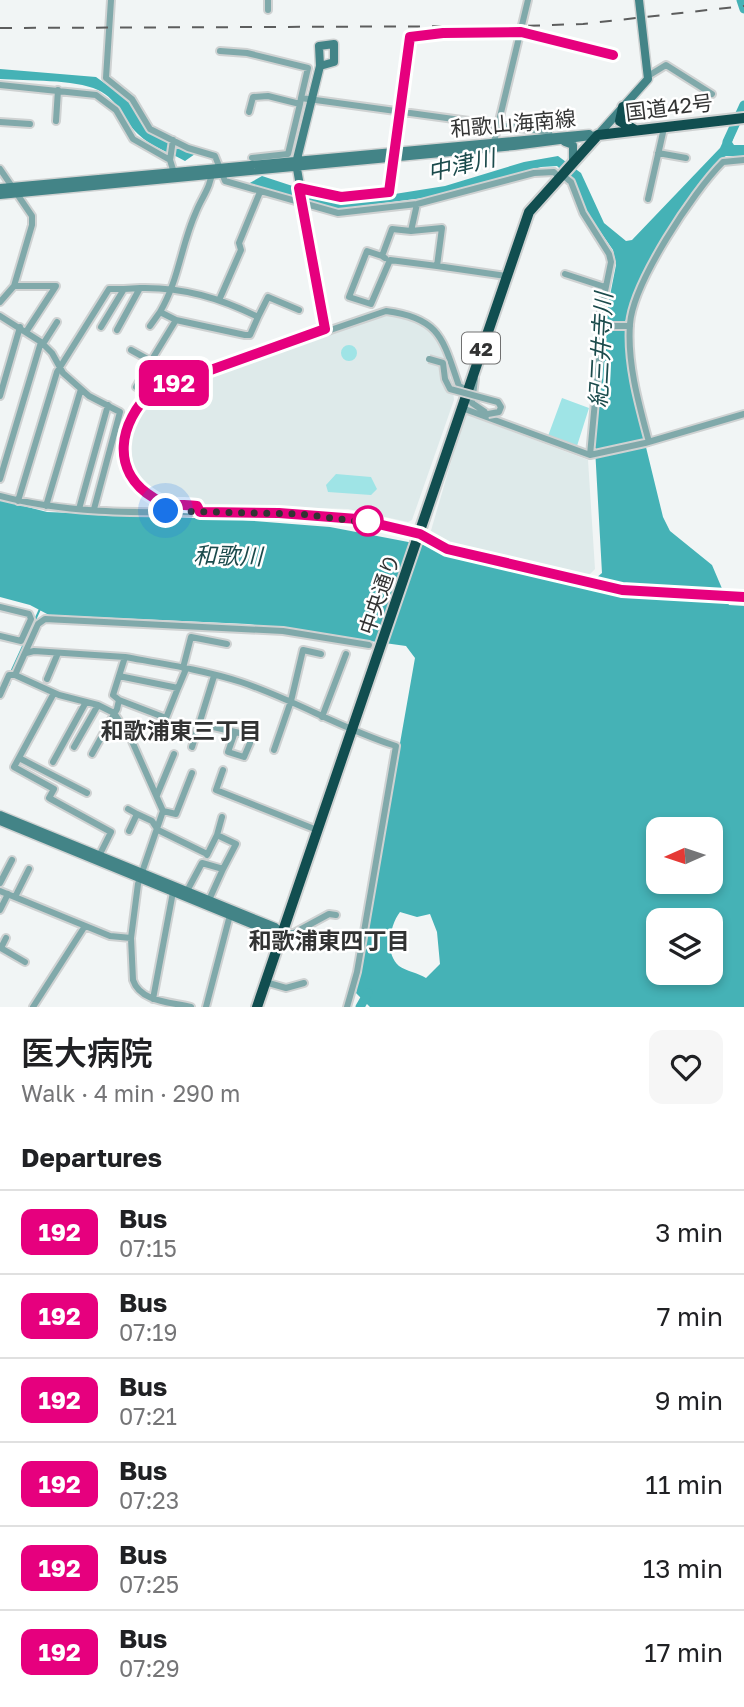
<!DOCTYPE html>
<html lang="en">
<head>
<meta charset="utf-8">
<style>
	:root { --surface:#fff; --page:#f6f6f6; --text:#202124; --muted:#757577; --line:#e0e0e0 }
	body { margin:0; font-family:"Golos Text","Noto Sans JP",sans-serif; background:var(--page); color:var(--text); height:100vh; display:flex; flex-direction:column; font-size:26px; white-space:nowrap }
	* { box-sizing:border-box; margin:0 }
	p { font-size:23px; color:var(--muted) }
	.icon { flex:none; width:38px; height:38px; fill:none; stroke:currentColor; stroke-width:2; stroke-linecap:round; stroke-linejoin:round }
	.map { position:relative; height:1007px; overflow:hidden }
	.panel { display:flex; flex-direction:column; background:var(--surface); flex:1 }
	.panel>* { flex:none }
	.badge { padding:0 14px; border-radius:10px; font-size:24px; line-height:46px }
	.needle { width:46px; rotate:267deg }
	.tools { position:absolute; left:646px; top:817px; display:grid; gap:14px }
	.tools a { display:grid; place-items:center; width:77px; height:77px; border-radius:14px; background:var(--surface); box-shadow:0 4px 10px #0003; font-size:35px }
	.you { position:absolute; width:35px; height:35px; margin:-18px; border:5px solid #fff; border-radius:50%; background:#1a73e8; box-shadow:0 0 0 10px #1a73e833 }
	.map>.badge { position:absolute; translate:-50% -50%; box-shadow:0 0 0 4px #fff }
	h2 { padding:0 21px; font-size:26px; line-height:63px }
	.round { display:grid; place-items:center; flex:none; width:74px; height:74px; border-radius:14px; background:var(--page) }
	.overview { display:flex; align-items:center; justify-content:space-between; height:119px; padding:0 21px }
	h1 { font-size:33px; font-weight:600; line-height:52px }
	ul { padding:0; list-style:none }
	li { display:flex; align-items:center; gap:21px; height:84px; padding:0 21px; border-top:2px solid var(--line) }
	li div { flex:1 }
	li b { display:block; font-size:26px }
	li em { font-style:normal }
	li .badge { min-width:77px; font-weight:700; text-align:center }
	.map>svg:first-child { display:block }
</style>
</head>
<body>
<div class="map">
<svg width="744" height="1007" viewBox="0 0 744 1007">
	<rect width="100%" height="100%" fill="#f1f5f5"/>
	<path fill="#deeaea" d="M394,315L425,324L440,339L451,370L454,400L412,520L408,522L348,509L172,504L158,499L136,480L125,457L128,424L153,392L380,316Z
		M465,414L588,460L595,569L586,578L439,541L430,534Z"/>
	<path fill="#9fe4e6" d="M341 353a8 8 0 1 1 16 0a8 8 0 1 1-16 0Z
		M562,398L589,408L577,446L548,436Z
		M336,474L371,477L377,489L371,495L328,492L326,485Z"/>
	<path fill="#45b2b6" fill-rule="evenodd" d="M0,69L96,77L131,102L150,131L195,154L185,161C169,152 151,147 138,134C123,120 119,100 98,90C74,79 27,81 0,79Z
		M728,131L735,133L732,142L734,145H744V156H726L718,161C678,211 646,262 625,322L605,321L616,265L613,250L588,214L573,181L557,166L541,167L446,195L338,209L248,184L262,176L329,198L357,200L445,186L524,162L558,156L581,173L604,223L626,241L632,240L720,148Z
		M605,331H627L635,402L663,517L670,531L712,565L729,605L744,606V1007H370L356,993L415,658L406,646L248,624L49,615L30,605L0,597V500L47,512L243,520L330,527L424,545L584,588L602,573L594,430ZM658,830H710V882H658ZM400,912L417,917L430,914L437,932L440,964L426,978C418,973 406,971 399,966C384,953 390,925 400,912ZM658,920H710V973H658Z"/>
	<g fill="none" stroke-linecap="round" stroke-linejoin="round">
		<path stroke="#45b2b6" stroke-width="2" d="M9,685L12,670L40,609"/>
		<path stroke="#45b2b6" stroke-width="9" d="M741,0L744,9
			M727,142L744,105
			M360,1007L368,993"/>
		<g stroke="#cfd2d2" stroke-width="10">
			<path id="street" d="M111,0L106,78L132,99L150,129L188,148L215,156L225,181L338,213L417,204L534,173L554,172L559,177
				M268,10V0
				M220,51L247,53L308,68L301,98
				M648,76L666,65L712,94
				M0,85L96,95L116,110L133,139L170,160L175,176
				M249,112L253,97L268,96L300,104L301,98L549,132L550,137
				M56,121L58,90
				M0,122L30,124
				M493,146L528,0
				M658,153L686,158
				M252,158L288,154L300,104
				M170,160L173,140
				M0,169L32,216V225L14,286L0,302
				M561,174L571,182L583,213L609,254L611,262L599,321L602,326L590,455
				M299,188L341,197L389,192L410,38L443,33L521,32L613,55
				M648,199L664,128
				M417,204L411,231L442,228L437,266L506,276
				M382,256L367,251L349,297L371,304L390,260L437,266
				M385,258L382,256L392,229L411,231
				M565,274L605,287
				M14,286H56L26,332
				M140,288C183,287 220,298 258,317L268,297L299,310
				M220,298L241,250L239,243L260,192
				M0,316L41,342L52,353L63,373L89,396L120,412L94,509
				M176,320L245,335H250L258,317
				M150,326L160,312
				M602,326H630
				M117,330L140,288L124,289
				M43,344L57,322
				M131,350L151,361L136,387
				M151,361L176,320L160,312C179,280 181,245 196,212C202,197 211,187 212,171
				M475,379L472,403L488,414
				M0,396L20,327
				M462,408L590,455L645,443L744,414
				M649,442C639,405 627,363 630,324C633,283 693,192 723,162L744,160
				M0,479L41,342
				M0,496C82,518 171,511 256,512C312,513 365,521 420,534
				M18,501L57,372L109,289H124L101,327
				M46,506L81,389
				M79,509L108,405
				M200,512L197,506C182,504 167,507 154,498C109,471 119,422 152,391L386,311C441,318 443,340 459,386L467,390
				M0,607L29,614L31,619L21,641L0,636
				M26,653L34,651L125,657L113,695L119,700L117,709L92,754
				M125,657C164,664 204,670 241,682C295,700 342,729 396,746L357,972L347,1007
				M183,668L191,637L227,644
				M15,675L59,695L98,705L114,713L131,739L163,811L138,884L131,938L133,980C140,1002 171,1002 191,1007
				M119,676L178,688L186,669
				M47,679L58,653
				M54,693L14,767L54,789L49,798L111,832L99,856
				M0,695L9,675H15L38,624L45,619L283,631L369,645
				M119,700L166,718L178,688
				M322,717L346,654
				M200,724L253,736L244,757L228,752L235,732
				M74,747L98,705
				M192,747L214,676
				M274,750L291,701L303,650L321,654
				M19,758L87,793
				M53,762L86,702
				M223,770L216,790L317,830
				M157,795L174,754
				M128,809L137,814L129,831
				M163,811L176,814L192,773
				M137,814L152,821L158,830L207,854
				M217,835L222,817
				M207,855L217,835L236,844L223,869
				M0,883L12,860
				M0,891L110,936L131,938
				M187,891L202,863L223,869L209,900
				M15,897L29,869
				M0,910L8,894
				M282,933H294L329,914L336,915
				M6,938L1,948L25,962
				M265,982L286,988L304,983
				M153,999L173,892
				M33,1007L85,926
				M206,1007L230,915"/>
		</g>
		<g stroke="#cfd2d2" stroke-width="11">
			<path id="secondary" d="M320,66L334,62V44L319,46L320,66L296,163L325,329
				M598,135L648,79L639,0
				M565,142L573,145V163
				M0,188L589,134
				M0,195L514,146L598,135
				M420,534L447,549L622,590L744,597
				M0,815L275,927L282,933
				M0,821L273,933H282"/>
		</g>
		<g stroke="#cfd2d2" stroke-width="14">
			<path id="highway" d="M623,107L620,121L635,130
				M257,1007L529,212L598,135L744,118"/>
		</g>
		<use href="#street" stroke="#80a9aa" stroke-width="6"/>
		<use href="#secondary" stroke="#438487" stroke-width="8"/>
		<use href="#highway" stroke="#114e50" stroke-width="10"/>
		<path stroke="#5c5d5d" stroke-width="2" stroke-dasharray="12 12" stroke-linecap="butt" d="M0,28L522,26L583,24L744,6"/>
		<g stroke="#cfd2d2" stroke-width="10" stroke-linecap="butt">
			<path id="street-bridge" d="M429,359L443,363L445,379L450,389L498,402L501,407L499,412L488,414"/>
		</g>
		<use href="#street-bridge" stroke="#80a9aa" stroke-width="6"/>
	</g>
	<g fill="none" stroke-linecap="round" stroke-linejoin="round">
		<g stroke="#fff" stroke-width="16">
			<path id="line" d="M613,55L521,32L443,33L410,37L389,192L341,197L299,188L325,329L152,391C119,422 109,471 154,498C167,507 182,504 197,506L200,512L279,513L357,519L420,534L447,549L622,590L744,597"/>
		</g>
		<use href="#line" stroke="#e6007e" stroke-width="10"/>
		<path stroke="#323333" stroke-width="7" stroke-dasharray="0 12.6" d="M166,511L301,514L378,524L368,521"/>
	</g>
	<circle fill="#fff" stroke="#e6007e" stroke-width="3.5" cx="368" cy="521" r="14"/>
	<g text-anchor="middle" dominant-baseline="central" stroke-width="5" stroke-linejoin="round" paint-order="stroke">
		<rect fill="#fff" stroke="#707070" stroke-width="2" x="462" y="332.5" width="38" height="31" rx="5"/>
		<g font-size="19" font-weight="bold" fill="#323333">
			<text x="481" y="348">42</text>
		</g>
		<g font-size="21" fill="#323333" stroke="#fff">
			<text transform="translate(669 107) rotate(-7)">国道42号</text>
			<text transform="translate(513 123) rotate(-5)">和歌山海南線</text>
			<text transform="translate(379 594) rotate(-71)">中央通り</text>
		</g>
		<g font-size="23" font-style="italic" fill="#1b4b4c" stroke="#fff">
			<text transform="translate(461 164) rotate(-13)">中津川</text>
			<text transform="translate(600 350) rotate(-87)">紀三井寺川</text>
			<text transform="translate(228 555) rotate(1)">和歌川</text>
		</g>
		<g font-size="23" font-weight="bold" fill="#323333" stroke="#fff">
			<text x="181" y="730">和歌浦東三丁目</text>
			<text x="329" y="940">和歌浦東四丁目</text>
		</g>
	</g>
</svg>
<div class="tools">
<a><svg class="needle" viewBox="-14 -14 28 28"><path d="M0-13l5 13h-10z" fill="#e53935"/><path d="M0 13l5-13h-10z" fill="#757577"/></svg></a>
<a><svg class="icon" aria-label="layers" viewBox="0 0 24 24"><path d="M12 4l9 5-9 5-9-5zM3 14l9 5 9-5"/></svg></a>
</div>
<div class="you" style="left:166px;top:511px"></div>
<b class="badge" style="left:174px;top:383px;background:#e6007e;color:#fff">192</b>
</div>
<section class="panel">
<div class="overview"><div><h1>医大病院</h1><p>Walk · 4 min · 290 m</p></div><a class="round"><svg class="icon" aria-label="heart" viewBox="0 0 24 24"><path d="M12 20l-8-8c-3-5 5-10 8-4 3-6 11-1 8 4z"/></svg></a></div>
<h2>Departures</h2>
<ul>
<li><span class="badge" style="background:#e6007e;color:#fff">192</span><div><b>Bus</b><p>07:15</p></div><em>3 min</em></li>
<li><span class="badge" style="background:#e6007e;color:#fff">192</span><div><b>Bus</b><p>07:19</p></div><em>7 min</em></li>
<li><span class="badge" style="background:#e6007e;color:#fff">192</span><div><b>Bus</b><p>07:21</p></div><em>9 min</em></li>
<li><span class="badge" style="background:#e6007e;color:#fff">192</span><div><b>Bus</b><p>07:23</p></div><em>11 min</em></li>
<li><span class="badge" style="background:#e6007e;color:#fff">192</span><div><b>Bus</b><p>07:25</p></div><em>13 min</em></li>
<li><span class="badge" style="background:#e6007e;color:#fff">192</span><div><b>Bus</b><p>07:29</p></div><em>17 min</em></li>
</ul>
</section>
</body>
</html>
